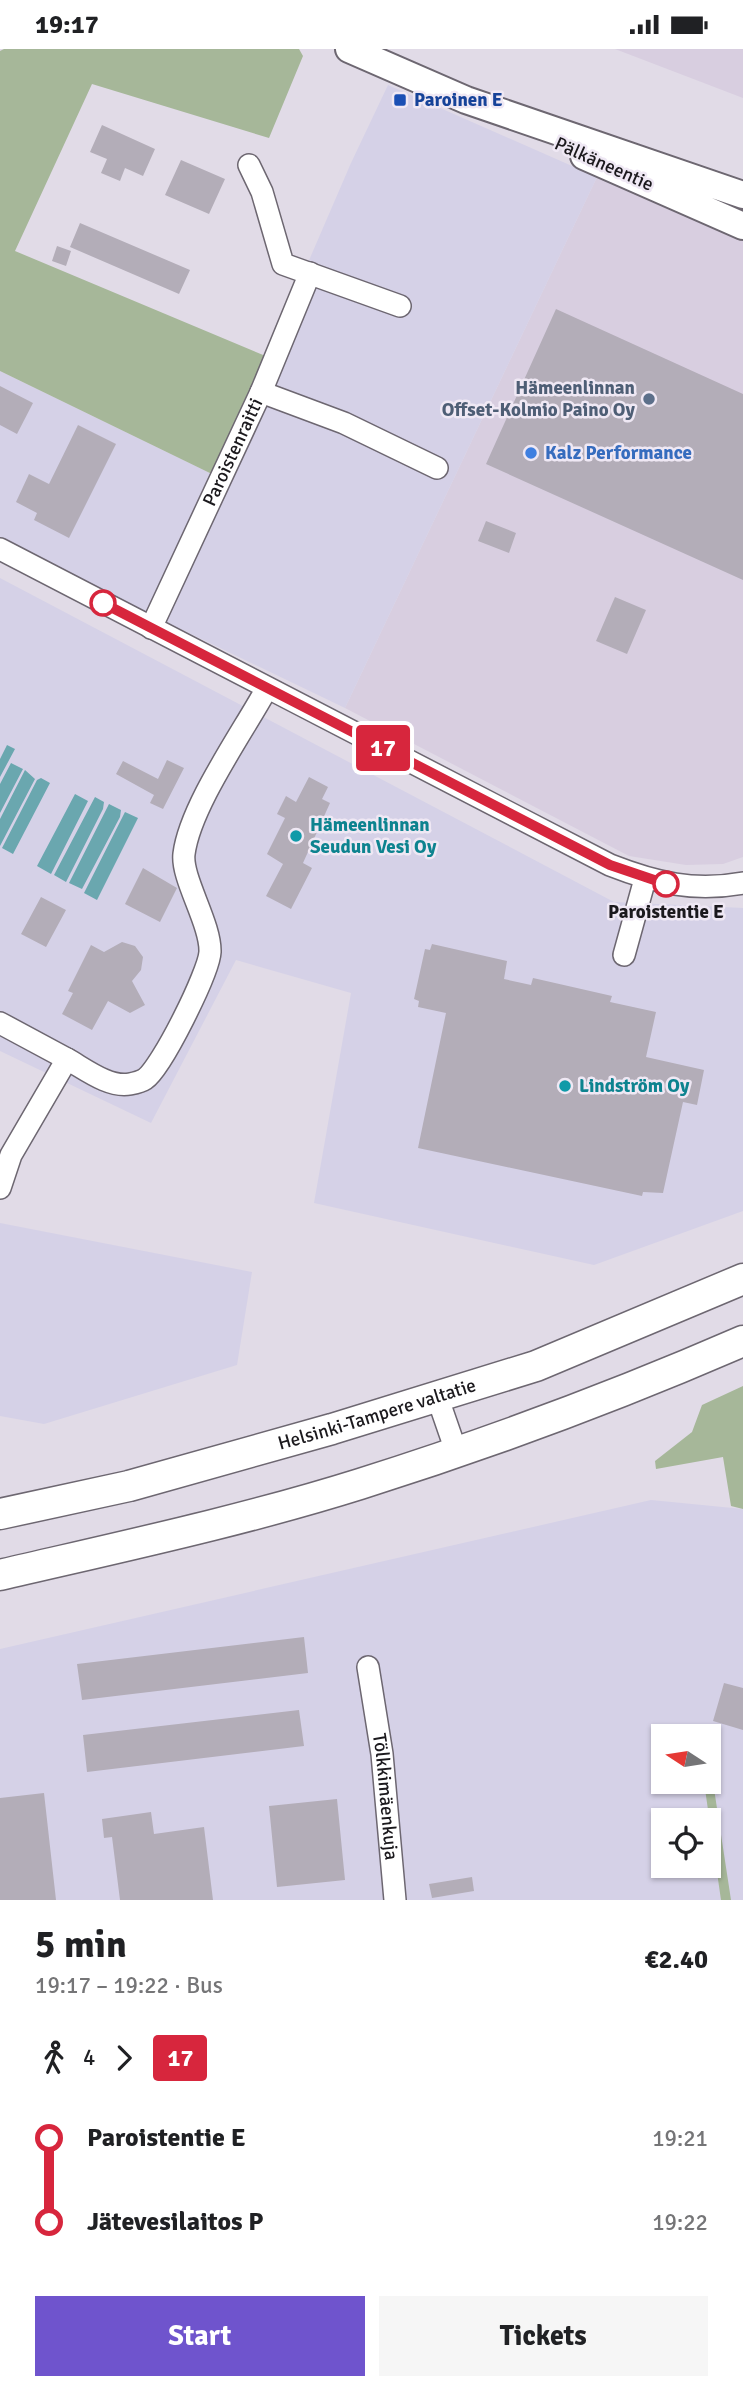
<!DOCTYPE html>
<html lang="en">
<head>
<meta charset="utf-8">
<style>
	:root { --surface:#fff; --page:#f6f6f6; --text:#202124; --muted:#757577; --accent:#6f54cd }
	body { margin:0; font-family:Signika,sans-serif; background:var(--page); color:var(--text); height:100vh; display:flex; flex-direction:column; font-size:26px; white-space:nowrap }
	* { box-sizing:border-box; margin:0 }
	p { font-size:23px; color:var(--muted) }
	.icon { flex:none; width:38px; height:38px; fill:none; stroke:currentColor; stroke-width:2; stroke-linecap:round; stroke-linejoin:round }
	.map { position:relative; height:1851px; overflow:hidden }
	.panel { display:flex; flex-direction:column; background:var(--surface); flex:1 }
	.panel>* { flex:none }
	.badge { padding:0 14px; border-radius:5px; font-size:24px; line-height:46px }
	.needle { width:46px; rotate:282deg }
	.controls { position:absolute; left:651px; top:1675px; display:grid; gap:14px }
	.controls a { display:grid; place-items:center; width:70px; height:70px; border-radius:0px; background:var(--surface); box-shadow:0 2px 5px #0004; font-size:35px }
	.map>.badge { position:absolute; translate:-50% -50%; box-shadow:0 0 0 4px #fff }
	.legs { display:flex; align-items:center; gap:10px; height:77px; padding:0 35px; font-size:23px }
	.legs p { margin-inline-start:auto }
	.head { display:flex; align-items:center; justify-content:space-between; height:119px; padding:0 35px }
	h1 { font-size:38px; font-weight:700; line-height:52px }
	.action { display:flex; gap:14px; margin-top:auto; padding:14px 35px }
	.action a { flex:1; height:80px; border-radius:0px; background:var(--accent); color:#fff; font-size:28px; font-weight:700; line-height:80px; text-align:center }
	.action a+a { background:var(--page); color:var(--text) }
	ul { padding:0 35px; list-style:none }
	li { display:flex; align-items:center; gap:24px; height:84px; font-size:26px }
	li i { display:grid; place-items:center; width:10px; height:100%; margin:0 9px; background:currentColor }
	li i::after { content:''; width:18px; height:18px; margin:-9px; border:5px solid; border-radius:50%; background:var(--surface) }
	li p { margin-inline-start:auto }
	li:first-child i { background:linear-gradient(#0000 50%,currentColor 0) }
	li:last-child i { background:linear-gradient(currentColor 50%,#0000 0) }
	.status { display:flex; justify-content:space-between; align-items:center; height:49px; padding:0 35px; background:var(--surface); direction:ltr }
	.status svg { height:19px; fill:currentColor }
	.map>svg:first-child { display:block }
</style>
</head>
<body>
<div class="status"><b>19:17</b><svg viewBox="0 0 49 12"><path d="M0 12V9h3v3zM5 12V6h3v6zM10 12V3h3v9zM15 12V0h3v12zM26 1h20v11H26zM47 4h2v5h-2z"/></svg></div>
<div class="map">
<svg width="743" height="1851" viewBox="0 0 743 1851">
	<rect width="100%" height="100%" fill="#e1dbe7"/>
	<path fill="#d8cee0" d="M615,0H743V49Z
		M597,128L743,192V808L723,815L686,816L629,807L345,659Z"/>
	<path fill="#d5d1e7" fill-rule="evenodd" d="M388,36L597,128L345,659L141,561L0,488V322L216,427L351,114Z
		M0,529L614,853L743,859V1162L594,1216L314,1154L351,944L236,911L151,1074L0,1002Z
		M0,1174L252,1223L237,1316L44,1375L0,1367Z
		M651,1451L743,1460V1851H0V1600ZM663,1687H709V1732H663ZM663,1771H709V1816H663Z"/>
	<path fill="#a6b799" d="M4,0H299L303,7L269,89L92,35L15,202L268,308L216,427L0,322V2Z
		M743,1337V1460L731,1457L723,1408L656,1420L655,1412L692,1383L702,1356Z
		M709,1720H711L731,1851H721L704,1733L709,1732Z"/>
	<path fill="#6aa7af" d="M7,696L15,700L0,728V710Z
		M11,714L23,720L0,764V735Z
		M25,721L35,730L0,797V770Z
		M41,729L50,734L13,805L2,799L37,731Z
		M75,745L88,752L51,825L37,817Z
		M95,748L104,753L103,760L66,833L54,826Z
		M109,755L121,761L120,768L82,840L69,834Z
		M125,763L138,769L97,851L84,844Z"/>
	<path fill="#b3adb8" d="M102,76L155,100L143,127L125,119L120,132L101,124L107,110L90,103Z
		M181,111L225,130L209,165L165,146Z
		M80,174L190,221L179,245L70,198Z
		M57,197L71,202L66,217L52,212Z
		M556,260L743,345V531L486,415Z
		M0,337L33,354L17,385L0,376Z
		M78,376L116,395L69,489L34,471L37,464L16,453L29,425L49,435Z
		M486,472L516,484L509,504L478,492Z
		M615,548L646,561L627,605L596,592Z
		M167,711L184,719L163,760L150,754L154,746L116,725L123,712L158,730Z
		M309,728L328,738L322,750L330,754L303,814L312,819L291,860L266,847L283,815L267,805L285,769L277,765L286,747L296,753Z
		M143,819L177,839L160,873L125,855Z
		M41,848L66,861L46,898L21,885Z
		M122,893L135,897L143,908L141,921L132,932L145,956L130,964L108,952L92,981L62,965L73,944L68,942L91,896L104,903Z
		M432,895L507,912L504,930L531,936L533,929L612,947L610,953L656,963L646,1008L704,1021L697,1056L683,1053L663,1144L643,1143L642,1147L418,1099L446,964L418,958L419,952L414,950L425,900L430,901Z
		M304,1588L308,1624L82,1651L77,1615Z
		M724,1634L743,1639V1681L713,1672Z
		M299,1661L304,1697L87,1723L83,1686Z
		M44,1744L56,1851H0V1749Z
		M337,1750L345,1831L277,1838L269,1757Z
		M151,1763L154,1785L204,1778L213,1851H120L112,1788L104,1789L102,1770Z
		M472,1828L474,1842L432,1849L429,1835Z"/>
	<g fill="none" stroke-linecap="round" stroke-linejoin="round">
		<g stroke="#6d6771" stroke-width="24">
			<g id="minor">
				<path d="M249,116L262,143L283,215L400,257"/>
				<path d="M261,343L344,374L437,419"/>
				<path d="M0,500L610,816C656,834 694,843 743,834"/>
				<path id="s1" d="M151,579L261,343L310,224"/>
				<path d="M624,906L645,830"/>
				<path d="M0,974L67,1010"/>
				<path d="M0,1139L11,1106L67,1010C85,1020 109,1039 130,1035C135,1034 142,1032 145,1030C162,1018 209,923 210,903C211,875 181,829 184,805C190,757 243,683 267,639"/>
				<path d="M437,1347L456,1402"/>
				<path id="s2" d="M368,1618L382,1705L395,1851"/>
			</g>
		</g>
		<g stroke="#6d6771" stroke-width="30">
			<path id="major" d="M349,0L466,51L743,146
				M584,107L743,177"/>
		</g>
		<g stroke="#6d6771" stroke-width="33">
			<g id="highway">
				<path id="s3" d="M0,1465L129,1437L332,1380L536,1317L743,1230"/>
				<path d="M0,1526C120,1498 242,1472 360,1435C490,1394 619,1346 743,1292"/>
			</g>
		</g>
		<use href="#minor" stroke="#fff" stroke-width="21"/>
		<use href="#major" stroke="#fff" stroke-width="26"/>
		<use href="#highway" stroke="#fff" stroke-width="30"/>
	</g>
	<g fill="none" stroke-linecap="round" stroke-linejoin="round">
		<g stroke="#fff" stroke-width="16">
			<path id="line-1" d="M103,554L610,816L666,835"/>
		</g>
		<use href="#line-1" stroke="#d7263d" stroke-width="10"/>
	</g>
	<rect fill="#1a4fb4" stroke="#efe8f4" stroke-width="2.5" x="393" y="44" width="14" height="14" rx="3.5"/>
	<circle fill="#5c6f8a" stroke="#efe8f4" stroke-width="2.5" cx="649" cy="350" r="7"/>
	<circle fill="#3f7fe0" stroke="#efe8f4" stroke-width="2.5" cx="531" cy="404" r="7"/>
	<g fill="#fff" stroke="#d7263d" stroke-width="3.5">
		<circle cx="103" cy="554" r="12"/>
		<circle cx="666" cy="835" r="12"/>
	</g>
	<g fill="#0f9aa8" stroke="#efe8f4" stroke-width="2.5">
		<circle cx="296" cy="787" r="7"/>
		<circle cx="565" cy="1037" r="7"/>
	</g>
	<g text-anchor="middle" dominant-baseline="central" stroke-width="5" stroke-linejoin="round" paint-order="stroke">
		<g font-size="19" font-weight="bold" fill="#164399" stroke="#efe8f4" text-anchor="start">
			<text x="414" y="51">Paroinen E</text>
		</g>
		<g font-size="19" fill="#1b191d" stroke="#efe8f4">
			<text transform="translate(604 115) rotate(24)">Pälkäneentie</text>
			<text stroke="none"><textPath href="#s1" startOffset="194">Paroistenraitti</textPath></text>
			<text stroke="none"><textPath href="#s3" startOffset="390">Helsinki-Tampere valtatie</textPath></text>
			<text stroke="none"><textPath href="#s2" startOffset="131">Tölkkimäenkuja</textPath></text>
		</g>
		<g font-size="19" font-weight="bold" fill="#4e5e75" stroke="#efe8f4" text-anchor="end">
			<text x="635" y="339">Hämeenlinnan<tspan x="635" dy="22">Offset-Kolmio Paino Oy</tspan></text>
		</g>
		<g font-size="19" font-weight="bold" fill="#366cbe" stroke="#efe8f4" text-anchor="start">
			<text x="545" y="404">Kalz Performance</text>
		</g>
		<g font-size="19" font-weight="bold" fill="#0d838f" stroke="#efe8f4" text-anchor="start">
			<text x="310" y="776">Hämeenlinnan<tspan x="310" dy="22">Seudun Vesi Oy</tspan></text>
			<text x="579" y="1037">Lindström Oy</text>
		</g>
		<g font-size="19" font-weight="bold" fill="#1b191d" stroke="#efe8f4">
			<text x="666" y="863">Paroistentie E</text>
		</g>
	</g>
</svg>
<div class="controls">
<a><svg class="needle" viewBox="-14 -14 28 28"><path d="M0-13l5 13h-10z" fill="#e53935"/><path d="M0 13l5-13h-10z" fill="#757577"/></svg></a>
<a><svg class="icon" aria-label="locate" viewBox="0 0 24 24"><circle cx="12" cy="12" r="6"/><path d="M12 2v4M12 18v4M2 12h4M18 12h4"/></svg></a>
</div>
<b class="badge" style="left:383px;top:699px;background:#d7263d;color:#fff">17</b>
</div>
<section class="panel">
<div class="head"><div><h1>5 min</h1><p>19:17 – 19:22 · Bus</p></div><b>€2.40</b></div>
<div class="legs"><svg class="icon" aria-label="walk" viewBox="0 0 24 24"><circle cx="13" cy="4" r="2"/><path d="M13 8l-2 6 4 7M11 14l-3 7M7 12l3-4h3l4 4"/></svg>4<svg class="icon" aria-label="forward" viewBox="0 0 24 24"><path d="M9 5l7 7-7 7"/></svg><b class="badge" style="background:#d7263d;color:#fff">17</b></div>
<ul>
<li><i style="color:#d7263d"></i><b>Paroistentie E</b><p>19:21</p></li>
<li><i style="color:#d7263d"></i><b>Jätevesilaitos P</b><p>19:22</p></li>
</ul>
<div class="action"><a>Start</a><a>Tickets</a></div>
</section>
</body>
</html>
